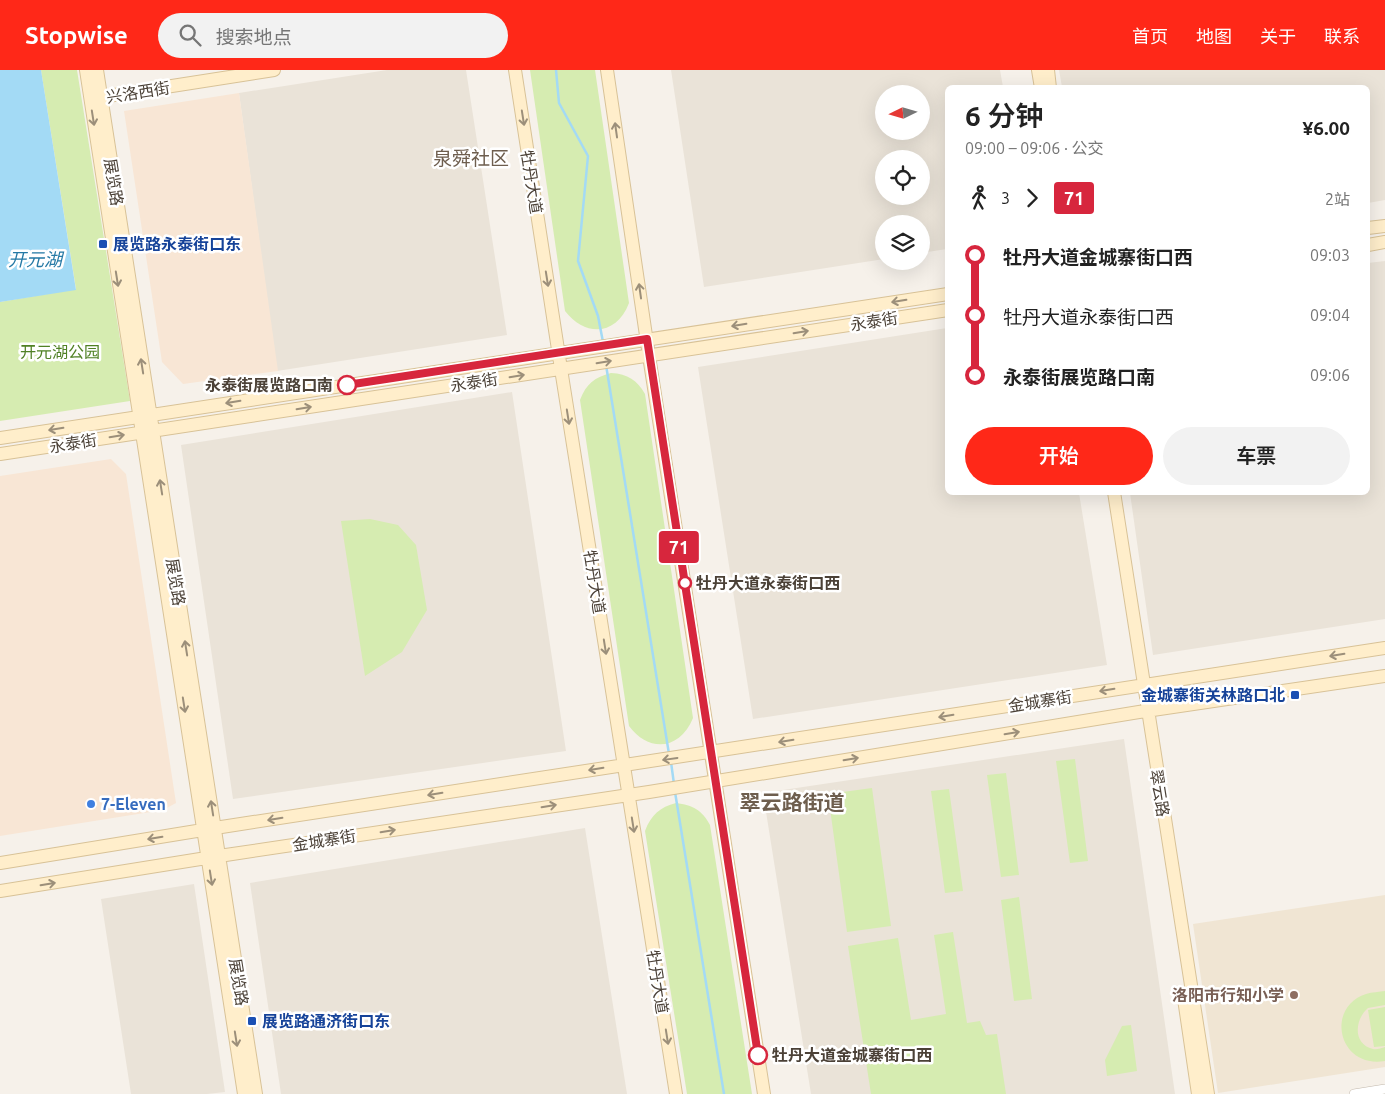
<!DOCTYPE html>
<html lang="zh">
<head>
<meta charset="utf-8">
<style>
	:root { --surface:#fff; --page:#f2f2f2; --text:#222; --muted:#767676; --accent:#ff2818 }
	body { margin:0; font-family:Ubuntu,"Noto Sans SC",sans-serif; background:var(--page); color:var(--text); height:100vh; display:flex; flex-direction:column; font-size:19px; white-space:nowrap }
	* { box-sizing:border-box; margin:0 }
	p { font-size:16px; color:var(--muted) }
	.icon { flex:none; width:28px; height:28px; fill:none; stroke:currentColor; stroke-width:2; stroke-linecap:round; stroke-linejoin:round }
	.map { position:relative; flex:1; overflow:hidden }
	.side { position:absolute; left:945px; top:15px; width:425px; height:410px; display:flex; flex-direction:column; background:var(--surface); border-radius:8px; box-shadow:0 5px 20px #0002 }
	.side>* { flex:none }
	.badge { padding:0 10px; border-radius:4px; font-size:18px; line-height:32px }
	.needle { width:32px; rotate:265deg }
	.buttons { position:absolute; left:875px; top:15px; display:grid; gap:10px }
	.buttons a { display:grid; place-items:center; width:55px; height:55px; border-radius:50%; background:var(--surface); box-shadow:0 5px 20px #0002; font-size:25px }
	.map>.badge { position:absolute; translate:-50% -50%; box-shadow:0 0 0 2px #fff }
	.legs { display:flex; align-items:center; gap:8px; height:55px; padding:0 20px; font-size:16px }
	.legs p { margin-inline-start:auto }
	.head { display:flex; align-items:center; justify-content:space-between; height:85px; padding:0 20px }
	h1 { font-size:28px; font-weight:600; line-height:38px }
	.button { display:flex; gap:10px; margin-top:auto; padding:10px 20px }
	.button a { flex:1; height:58px; border-radius:30px; background:var(--accent); color:#fff; font-size:20px; font-weight:600; line-height:58px; text-align:center }
	.button a+a { background:var(--page); color:var(--text) }
	ul { padding:0 20px; list-style:none }
	li { display:flex; align-items:center; gap:18px; height:60px; font-size:19px }
	li i { display:grid; place-items:center; width:8px; height:100%; margin:0 6px; background:currentColor }
	li i::after { content:''; width:12px; height:12px; margin:-6px; border:4px solid; border-radius:50%; background:var(--surface) }
	li p { margin-inline-start:auto }
	li:first-child i { background:linear-gradient(#0000 50%,currentColor 0) }
	li:last-child i { background:linear-gradient(currentColor 50%,#0000 0) }
	header { display:flex; align-items:center; gap:30px; box-sizing:border-box; height:70px; padding:0 25px; background:var(--accent); color:#fff }
	header strong { font-size:24px }
	nav { display:flex; gap:28px; margin-inline-start:auto; font-size:18px }
	.search { width:350px; height:45px; background:var(--page); display:flex; align-items:center; gap:12px; box-sizing:border-box; padding:0 18px; border-radius:28px; color:var(--muted); font-size:19px }
	.map>svg:first-child { display:block }
</style>
</head>
<body>
<header>
<strong>Stopwise</strong>
<div class="search"><svg class="icon" aria-label="search" viewBox="0 0 24 24"><circle cx="10" cy="10" r="6"/><path d="M15 15l6 6"/></svg>搜索地点</div>
<nav><a>首页</a><a>地图</a><a>关于</a><a>联系</a></nav>
</header>
<div class="map">
<svg width="1385" height="1024" viewBox="0 0 1385 1024">
	<rect width="100%" height="100%" fill="#f6f1ea"/>
	<path fill="#eae3d8" fill-rule="evenodd" d="M387,0H466L507,265L277,301L239,23Z
		M671,0H1000L1003,17L948,18L947,179L921,183V154H884V189L704,217ZM884,24H921V61H884ZM884,89H921V126H884Z
		M1059,0H1385V130L1368,133V18L1062,17Z
		M1385,191V549L1153,585L1130,423L1368,422V193Z
		M947,258L948,422L1079,423L1107,595L753,649L698,297Z
		M512,322L566,681L233,729L181,375Z
		M1124,669L1175,1024H811L763,723Z
		M585,758L627,1024H281L250,813Z
		M194,814L225,1022L207,1024H131L101,829Z"/>
	<path fill="#f8e6d5" d="M239,23L278,301L183,314L162,292L124,41Z
		M111,389L126,404L176,733L163,740L0,766V406Z"/>
	<path fill="#f0e5d3" d="M1385,825V997L1218,1023L1193,854Z"/>
	<path fill="#d6ecb1" d="M41,0H77L130,331L0,351V232L76,219Z
		M530,0H595L629,233C617,265 586,268 565,241Z
		M611,303C628,304 637,310 645,324L693,648C680,680 649,683 629,656L580,330C586,314 595,307 611,303Z
		M370,449L398,455L416,475L427,540L402,582L365,606L341,451Z
		M1075,689L1088,791L1070,793L1056,691Z
		M1006,703L1019,805L1001,807L987,705Z
		M872,718L891,856L847,862L828,724Z
		M949,719L963,821L945,823L931,721Z
		M676,733C693,735 702,740 710,755L752,1024H687L645,761C651,745 660,737 676,733Z
		M1019,827L1032,929L1014,931L1001,830Z
		M953,862L967,953L980,951L986,965L997,964L1006,1024H871L848,876L898,868L911,950L946,944L934,865Z
		M1385,921V935L1368,938C1355,949 1352,974 1373,979C1377,980 1381,978 1385,977V991C1338,999 1325,937 1366,924C1372,922 1379,922 1385,921Z
		M1385,937V976L1374,977L1368,940Z
		M1131,955L1137,1001L1107,1006L1105,990L1122,956Z"/>
	<path fill="#a3daf5" d="M0,0H41L76,220L0,232Z"/>
	<g fill="none" stroke-linecap="round" stroke-linejoin="round">
		<path stroke="#a3daf5" stroke-width="2.5" d="M556,0L559,33L588,86L578,191L598,246L603,272
			M606,295L669,684
			M671,692L674,714
			M675,722L724,1024"/>
		<g stroke="#c2b8ac" stroke-width="10">
			<path id="street" d="M1354,1024L1385,1019"/>
		</g>
		<g stroke="#d8c297" stroke-width="14">
			<path id="secondary" d="M86,0L244,1024
				M97,0L256,1024
				M515,0L561,299L676,1024
				M607,0L649,286L764,1024
				M1038,0L1041,18
				M1048,0L1050,18
				M95,28L274,0
				M1368,158L1385,156
				M1368,175L1385,172
				M0,368L948,224
				M0,384L948,240
				M1114,422L1208,1024
				M0,793L215,758L1385,578
				M0,821L219,786L649,722L1139,642L1385,606
				M1184,929L1198,1024"/>
		</g>
		<use href="#street" stroke="#fff" stroke-width="9"/>
		<use href="#secondary" stroke="#ffeecb" stroke-width="12"/>
	</g>
	<defs><path id="oneway-shaft" d="M-6 0H5M1.5-3L5.5 0L1.5 3" fill="none" stroke-width="1.6" stroke-linecap="round" stroke-linejoin="round" transform="scale(1.25)"/></defs>
	<g stroke="#9c8f7a">
		<use href="#oneway-shaft" transform="translate(93 48) rotate(81)"/>
		<use href="#oneway-shaft" transform="translate(523 48) rotate(81)"/>
		<use href="#oneway-shaft" transform="translate(616 60) rotate(-98)"/>
		<use href="#oneway-shaft" transform="translate(117 209) rotate(81)"/>
		<use href="#oneway-shaft" transform="translate(547 209) rotate(81)"/>
		<use href="#oneway-shaft" transform="translate(640 221) rotate(-98)"/>
		<use href="#oneway-shaft" transform="translate(899 231) rotate(171)"/>
		<use href="#oneway-shaft" transform="translate(739 255) rotate(171)"/>
		<use href="#oneway-shaft" transform="translate(801 262) rotate(-9)"/>
		<use href="#oneway-shaft" transform="translate(604 292) rotate(-9)"/>
		<use href="#oneway-shaft" transform="translate(142 296) rotate(-99)"/>
		<use href="#oneway-shaft" transform="translate(517 306) rotate(-9)"/>
		<use href="#oneway-shaft" transform="translate(233 332) rotate(171)"/>
		<use href="#oneway-shaft" transform="translate(304 338) rotate(-9)"/>
		<use href="#oneway-shaft" transform="translate(568 347) rotate(81)"/>
		<use href="#oneway-shaft" transform="translate(56 359) rotate(171)"/>
		<use href="#oneway-shaft" transform="translate(117 366) rotate(-9)"/>
		<use href="#oneway-shaft" transform="translate(161 417) rotate(-99)"/>
		<use href="#oneway-shaft" transform="translate(605 577) rotate(81)"/>
		<use href="#oneway-shaft" transform="translate(186 578) rotate(-99)"/>
		<use href="#oneway-shaft" transform="translate(1337 585) rotate(171)"/>
		<use href="#oneway-shaft" transform="translate(1107 620) rotate(171)"/>
		<use href="#oneway-shaft" transform="translate(184 635) rotate(81)"/>
		<use href="#oneway-shaft" transform="translate(946 646) rotate(171)"/>
		<use href="#oneway-shaft" transform="translate(1012 663) rotate(-9)"/>
		<use href="#oneway-shaft" transform="translate(786 671) rotate(171)"/>
		<use href="#oneway-shaft" transform="translate(670 689) rotate(172)"/>
		<use href="#oneway-shaft" transform="translate(851 689) rotate(-9)"/>
		<use href="#oneway-shaft" transform="translate(596 699) rotate(171)"/>
		<use href="#oneway-shaft" transform="translate(435 724) rotate(171)"/>
		<use href="#oneway-shaft" transform="translate(549 736) rotate(-9)"/>
		<use href="#oneway-shaft" transform="translate(212 738) rotate(-99)"/>
		<use href="#oneway-shaft" transform="translate(275 749) rotate(171)"/>
		<use href="#oneway-shaft" transform="translate(633 755) rotate(81)"/>
		<use href="#oneway-shaft" transform="translate(388 761) rotate(-9)"/>
		<use href="#oneway-shaft" transform="translate(155 768) rotate(171)"/>
		<use href="#oneway-shaft" transform="translate(211 808) rotate(81)"/>
		<use href="#oneway-shaft" transform="translate(48 814) rotate(-9)"/>
		<use href="#oneway-shaft" transform="translate(667 967) rotate(81)"/>
		<use href="#oneway-shaft" transform="translate(236 969) rotate(81)"/>
	</g>
	<g fill="none" stroke-linecap="round" stroke-linejoin="round">
		<g stroke="#fff" stroke-width="11">
			<path id="line-1" d="M347,315L647,269L758,985"/>
		</g>
		<use href="#line-1" stroke="#d7263d" stroke-width="8"/>
	</g>
	<g fill="#1a4fb4" stroke="#fff" stroke-width="2">
		<rect x="98" y="169" width="10" height="10" rx="2.5"/>
		<rect x="1290" y="620" width="10" height="10" rx="2.5"/>
		<rect x="247" y="946" width="10" height="10" rx="2.5"/>
	</g>
	<g fill="#fff" stroke="#d7263d" stroke-width="2.5">
		<circle cx="347" cy="315" r="9"/>
		<circle cx="685" cy="513" r="6"/>
		<circle cx="758" cy="985" r="9"/>
	</g>
	<circle fill="#3f7fe0" stroke="#fff" stroke-width="2" cx="91" cy="734" r="5"/>
	<circle fill="#8d6e63" stroke="#fff" stroke-width="2" cx="1294" cy="925" r="5"/>
	<g text-anchor="middle" dominant-baseline="central" stroke-width="5" stroke-linejoin="round" paint-order="stroke">
		<g font-size="16" fill="#4b4137" stroke="#fff">
			<text transform="translate(138 22) rotate(-9)">兴洛西街</text>
			<text transform="translate(114 112) rotate(81)">展览路</text>
			<text transform="translate(532 112) rotate(81)">牡丹大道</text>
			<text transform="translate(874 251) rotate(-9)">永泰街</text>
			<text transform="translate(474 312) rotate(-9)">永泰街</text>
			<text transform="translate(73 373) rotate(-9)">永泰街</text>
			<text transform="translate(176 512) rotate(81)">展览路</text>
			<text transform="translate(595 512) rotate(81)">牡丹大道</text>
			<text transform="translate(1040 631) rotate(-9)">金城寨街</text>
			<text transform="translate(1160 723) rotate(81)">翠云路</text>
			<text transform="translate(324 770) rotate(-9)">金城寨街</text>
			<text transform="translate(239 912) rotate(81)">展览路</text>
			<text transform="translate(658 912) rotate(81)">牡丹大道</text>
		</g>
		<g font-size="16" font-weight="bold" fill="#164399" stroke="#fff" text-anchor="start">
			<text x="113" y="174">展览路永泰街口东</text>
			<text x="1285" y="625" text-anchor="end">金城寨街关林路口北</text>
			<text x="262" y="951">展览路通济街口东</text>
		</g>
		<g font-size="16" fill="#508125" stroke="#fff">
			<text x="60" y="282">开元湖公园</text>
		</g>
		<g font-size="16" font-weight="bold" fill="#4b4137" stroke="#fff" text-anchor="start">
			<text x="333" y="315" text-anchor="end">永泰街展览路口南</text>
			<text x="696" y="513">牡丹大道永泰街口西</text>
			<text x="772" y="985">牡丹大道金城寨街口西</text>
		</g>
		<g font-size="16" font-weight="bold" fill="#366cbe" stroke="#fff" text-anchor="start">
			<text x="101" y="734">7-Eleven</text>
		</g>
		<g font-size="16" font-weight="bold" fill="#785e54" stroke="#fff" text-anchor="end">
			<text x="1284" y="925">洛阳市行知小学</text>
		</g>
		<g font-size="18" font-style="italic" fill="#2579a5" stroke="#fff">
			<text x="35" y="189">开元湖</text>
		</g>
		<g font-size="19" fill="#6e5e4e" stroke="#fff">
			<text x="471" y="88">泉舜社区</text>
		</g>
		<g font-size="21" font-weight="bold" fill="#6e5e4e" stroke="#fff">
			<text x="792" y="732">翠云路街道</text>
		</g>
	</g>
</svg>
<div class="buttons">
<a><svg class="needle" viewBox="-14 -14 28 28"><path d="M0-13l5 13h-10z" fill="#e53935"/><path d="M0 13l5-13h-10z" fill="#767676"/></svg></a>
<a><svg class="icon" aria-label="locate" viewBox="0 0 24 24"><circle cx="12" cy="12" r="6"/><path d="M12 2v4M12 18v4M2 12h4M18 12h4"/></svg></a>
<a><svg class="icon" aria-label="layers" viewBox="0 0 24 24"><path d="M12 4l9 5-9 5-9-5zM3 14l9 5 9-5"/></svg></a>
</div>
<b class="badge" style="left:679px;top:477px;background:#d7263d;color:#fff">71</b>
<section class="side">
<div class="head"><div><h1>6 分钟</h1><p>09:00 – 09:06 · 公交</p></div><b>¥6.00</b></div>
<div class="legs"><svg class="icon" aria-label="walk" viewBox="0 0 24 24"><circle cx="13" cy="4" r="2"/><path d="M13 8l-2 6 4 7M11 14l-3 7M7 12l3-4h3l4 4"/></svg>3<svg class="icon" aria-label="forward" viewBox="0 0 24 24"><path d="M9 5l7 7-7 7"/></svg><b class="badge" style="background:#d7263d;color:#fff">71</b><p>2站</p></div>
<ul>
<li><i style="color:#d7263d"></i><b>牡丹大道金城寨街口西</b><p>09:03</p></li>
<li><i style="color:#d7263d"></i><span>牡丹大道永泰街口西</span><p>09:04</p></li>
<li><i style="color:#d7263d"></i><b>永泰街展览路口南</b><p>09:06</p></li>
</ul>
<div class="button"><a>开始</a><a>车票</a></div>
</section>
</div>
</body>
</html>
